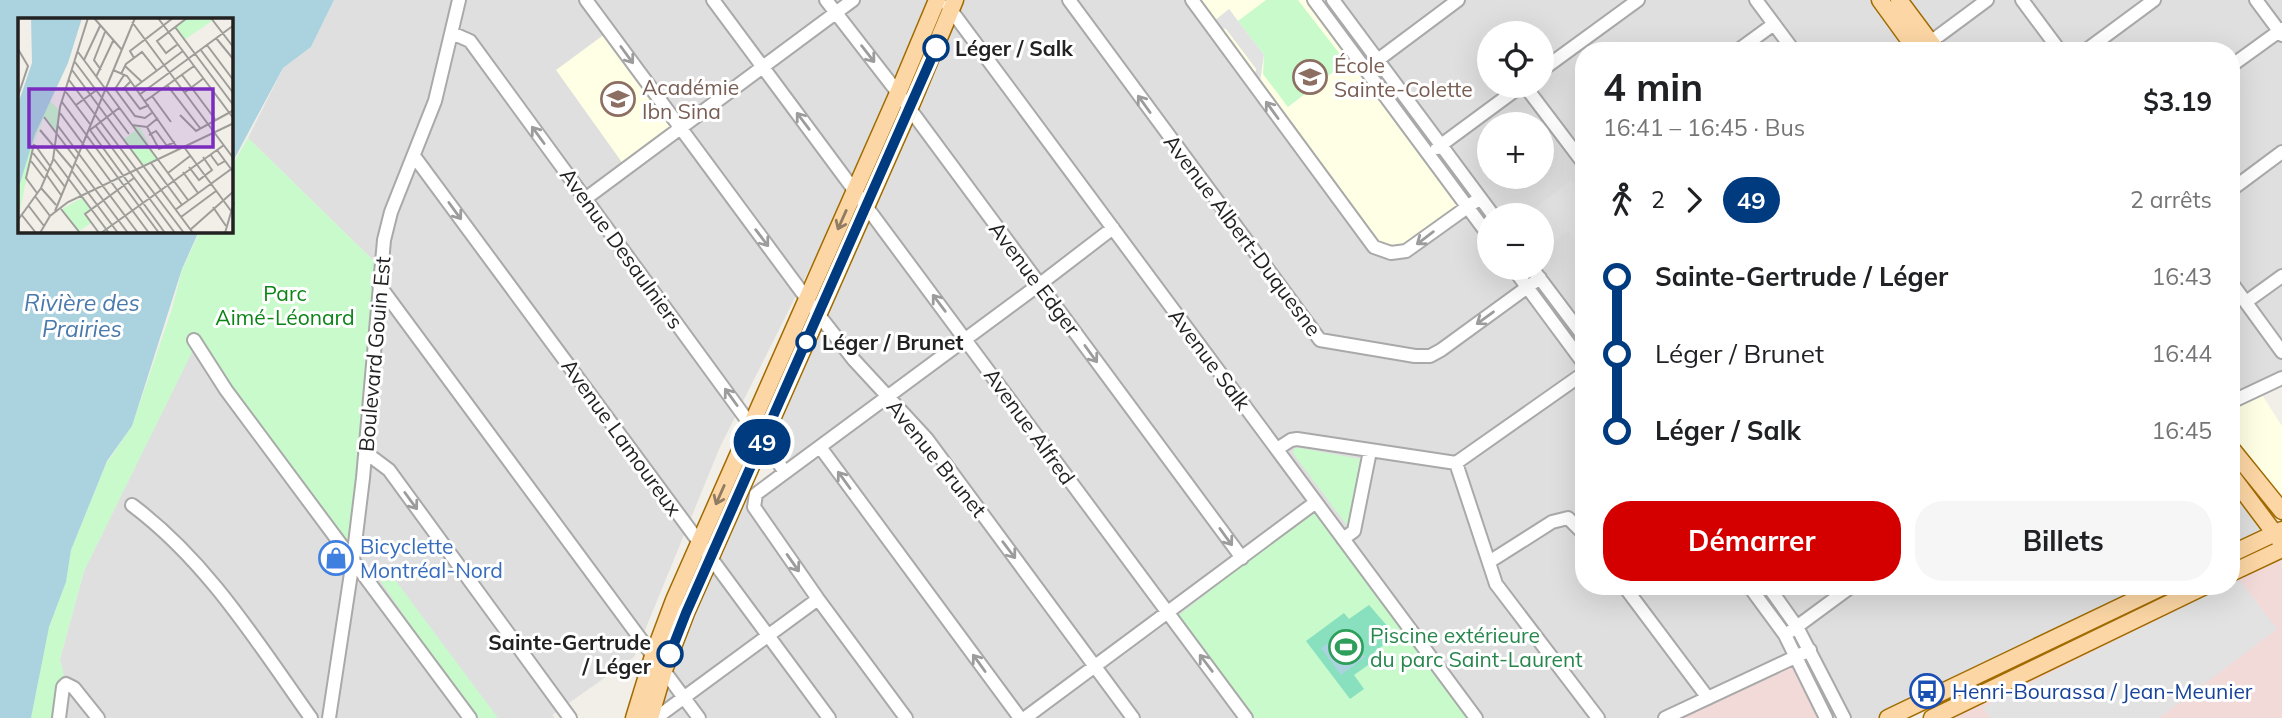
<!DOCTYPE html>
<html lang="fr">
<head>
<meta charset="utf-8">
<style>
	:root { --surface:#fff; --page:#f6f6f6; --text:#202124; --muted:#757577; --accent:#d40000 }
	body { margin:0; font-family:Mulish,sans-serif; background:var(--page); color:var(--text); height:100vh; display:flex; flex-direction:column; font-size:26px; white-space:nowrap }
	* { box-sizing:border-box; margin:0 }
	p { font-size:23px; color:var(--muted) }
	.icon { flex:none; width:38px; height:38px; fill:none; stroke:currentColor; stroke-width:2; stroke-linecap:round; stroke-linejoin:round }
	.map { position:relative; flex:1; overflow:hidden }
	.panel { position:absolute; left:1575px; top:42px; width:665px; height:553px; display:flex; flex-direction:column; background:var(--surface); border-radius:28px; box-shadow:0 7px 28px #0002 }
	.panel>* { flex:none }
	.badge { padding:0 14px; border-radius:23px; font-size:24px; line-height:46px }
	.controls { position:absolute; left:1477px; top:21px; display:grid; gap:14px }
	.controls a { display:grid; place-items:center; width:77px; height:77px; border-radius:50%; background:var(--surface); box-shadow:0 7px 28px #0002; font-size:35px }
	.map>.badge { position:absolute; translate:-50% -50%; box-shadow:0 0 0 4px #fff }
	.legs { display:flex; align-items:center; gap:10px; height:77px; padding:0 28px; font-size:23px }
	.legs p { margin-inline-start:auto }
	.headline { display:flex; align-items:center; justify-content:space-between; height:119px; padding:0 28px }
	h1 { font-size:38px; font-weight:700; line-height:52px }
	.cta { display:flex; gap:14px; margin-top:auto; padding:14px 28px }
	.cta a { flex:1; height:80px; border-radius:28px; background:var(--accent); color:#fff; font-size:28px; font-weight:700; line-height:80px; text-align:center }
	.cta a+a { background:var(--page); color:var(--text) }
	ul { padding:0 28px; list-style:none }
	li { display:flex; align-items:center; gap:24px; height:77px; font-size:26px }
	li i { display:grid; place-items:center; width:10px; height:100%; margin:0 9px; background:currentColor }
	li i::after { content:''; width:18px; height:18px; margin:-9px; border:5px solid; border-radius:50%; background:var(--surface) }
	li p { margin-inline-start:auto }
	li:first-child i { background:linear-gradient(#0000 50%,currentColor 0) }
	li:last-child i { background:linear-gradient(currentColor 50%,#0000 0) }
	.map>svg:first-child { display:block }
</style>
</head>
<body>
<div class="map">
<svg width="2282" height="718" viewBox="0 0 2282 718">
	<rect width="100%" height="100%" fill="#f2efe9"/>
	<path fill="#e0dfdf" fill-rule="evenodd" d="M334,0H936L898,93L720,447L634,657L552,715L555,718H63L60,659L84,571L197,341L380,267L248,138L283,68L311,47Z
		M955,0H1314L1489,236V268H1513L1584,364V586H1749L1796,655L1672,718H650L662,680L745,498L753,501L785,472L763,440Z
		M1334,0H1879L1917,51H1584V337L1532,268H1542V215H1493ZM1489,33H1542V86H1489ZM1489,124H1542V177H1489Z
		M1899,0H2282V378L2231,402V51H1937Z
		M2231,475L2275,533L2231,554Z
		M1767,586H2164L1888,718H1842Z"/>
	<path fill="#f2dad9" d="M2282,549V718H1932L2205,586H2231V573Z
		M1796,655L1825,718H1676Z"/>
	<path fill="#ffffe5" d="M1192,0H1314L1468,207L1394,258L1371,244Z
		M609,31L681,128L626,168L556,70Z
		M2258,389L2282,426V511L2231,448V403Z"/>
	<path fill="#c8facc" d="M1266,0H1298L1346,62L1288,107L1263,74L1264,55L1238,21Z
		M248,138L380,267L356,560L197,342L84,571L60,659L66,684L62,718H31L48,630L66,582L71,550L106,464L132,426L172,309L182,270L200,231H231V167Z
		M1295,447L1360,459L1349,524H1346L1293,453Z
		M1318,506L1473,718H1248L1174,619Z
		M384,565L498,718H474L377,576Z"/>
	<path fill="#88e0be" d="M1369,605L1396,636L1374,652L1378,658L1354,675L1364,689L1350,699L1306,641L1344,613L1349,619Z"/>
	<path fill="#e2e2e2" d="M1229,9L1264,55L1260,82L1255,75L1256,69L1226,29L1220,28L1214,21Z
		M1571,180L1584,198V252L1568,231L1542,250V215H1526Z
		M2239,579L2277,629L2159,718H1990L1983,707L2225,586H2231V583Z"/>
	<path fill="#aad3df" d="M0,0H334L311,47L283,68L231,165V19H19V231H199L182,269L132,426L107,461L71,550L66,582L49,627L31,718H0Z
		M1333,640L1341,650L1354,641L1365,657L1341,675L1321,648Z"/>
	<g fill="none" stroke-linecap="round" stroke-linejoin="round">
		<g stroke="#a9a9a9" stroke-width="16">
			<path id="minor" d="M586,0L818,314L854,360L927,439L1133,718
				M713,0L1246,718
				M826,0L898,93L1242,558
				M1069,0L1320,340L1415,356H1430L1441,350L1540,278
				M1192,0L1374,247L1391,253L1406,251L1480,198
				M1314,0L1489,236
				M1333,0L1493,215
				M1756,0L1794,51
				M2022,0L2060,51
				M2256,0L2282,35
				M948,6L1476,718
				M452,33L470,41L785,472
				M1925,46L1987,0
				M1737,51L1774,24
				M2085,51L2154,0
				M1371,65L1458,0
				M2231,66L2282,29
				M1542,70L1638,0
				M1525,86L1584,164
				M1437,148L1521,86
				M414,156L829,718
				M2231,190L2282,152
				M585,199L853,0
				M1513,268L1584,364
				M1532,268L1584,337
				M2231,282L2282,352
				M379,285L699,718
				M2246,302L2282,276
				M194,340L226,390L470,718
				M2231,402L2282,378
				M820,447L1020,718
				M1277,449L1291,440L1297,439L1456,463L1584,373
				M365,452L389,470L570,718
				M1456,463L1496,584L1598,718
				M132,505C208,562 257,642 311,718
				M1343,539L1354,531L1370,451
				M1489,562L1552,522L1568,518L1584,534
				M1624,586L1708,698
				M1749,586L1785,635L1826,718
				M1768,586L1797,627L1844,718
				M1791,631L1852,586
				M59,718L63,687L66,684L74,688L98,718
				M329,718L353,560L363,478L384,240L391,212L435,101L459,0
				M656,718L818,599
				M906,718L818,599L754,507L756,494L1040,284L1113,228
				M1025,718L1316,502
				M1665,718L1810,650"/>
		</g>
		<g stroke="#a06b00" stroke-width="19">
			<path id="major" d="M1880,0L1917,51
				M1899,0L1937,51
				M2231,448L2282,511
				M2231,475L2282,543
				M2231,554L2282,530
				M2231,573L2282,549
				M634,718L653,656L674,600L898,93L937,0
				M650,718L664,670L686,613L909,110L955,0
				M1888,718L2164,586
				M1932,718L2205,586"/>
		</g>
		<use href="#minor" stroke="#fff" stroke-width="12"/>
		<use href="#major" stroke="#fcd6a4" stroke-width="16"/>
	</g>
	<defs><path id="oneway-shaft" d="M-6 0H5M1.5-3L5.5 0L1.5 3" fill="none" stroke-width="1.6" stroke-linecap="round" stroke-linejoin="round" transform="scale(1.75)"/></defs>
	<g stroke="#9c9c9c">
		<use href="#oneway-shaft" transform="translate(868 54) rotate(52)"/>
		<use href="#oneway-shaft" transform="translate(627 55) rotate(54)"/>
		<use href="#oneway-shaft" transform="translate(1144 104) rotate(-126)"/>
		<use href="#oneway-shaft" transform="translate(1272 110) rotate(-126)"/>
		<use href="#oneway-shaft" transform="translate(803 121) rotate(-127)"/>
		<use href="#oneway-shaft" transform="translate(538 135) rotate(-126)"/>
		<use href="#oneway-shaft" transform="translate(455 211) rotate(54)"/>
		<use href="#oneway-shaft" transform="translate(762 238) rotate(53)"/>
		<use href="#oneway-shaft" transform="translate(1425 238) rotate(143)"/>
		<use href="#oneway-shaft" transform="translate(939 303) rotate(-127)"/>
		<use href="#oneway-shaft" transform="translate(1485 318) rotate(144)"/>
		<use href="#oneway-shaft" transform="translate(1091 354) rotate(54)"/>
		<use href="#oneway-shaft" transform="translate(731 397) rotate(-126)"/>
		<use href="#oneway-shaft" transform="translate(844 480) rotate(-126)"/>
		<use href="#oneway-shaft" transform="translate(411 501) rotate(54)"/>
		<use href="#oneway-shaft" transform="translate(1226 537) rotate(54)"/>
		<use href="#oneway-shaft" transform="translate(1009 550) rotate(53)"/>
		<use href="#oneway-shaft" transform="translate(793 563) rotate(55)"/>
		<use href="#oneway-shaft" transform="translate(979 663) rotate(-126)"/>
		<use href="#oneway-shaft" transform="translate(1206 663) rotate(-127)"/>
	</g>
	<g stroke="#8f7c63">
		<use href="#oneway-shaft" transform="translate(842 220) rotate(114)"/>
		<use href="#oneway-shaft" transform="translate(720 495) rotate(114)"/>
	</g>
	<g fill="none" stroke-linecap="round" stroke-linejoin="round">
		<g stroke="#fff" stroke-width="16">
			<path id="line-1" d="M670,654L686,613L936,48"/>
		</g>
		<use href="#line-1" stroke="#003b80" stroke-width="10"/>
	</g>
	<defs>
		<g id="school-ring" transform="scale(1.75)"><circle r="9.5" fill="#fff" stroke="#8d6e63" stroke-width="1.5"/><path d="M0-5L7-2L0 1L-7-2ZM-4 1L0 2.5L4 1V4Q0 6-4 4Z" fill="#8d6e63"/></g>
		<g id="shop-ring" transform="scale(1.75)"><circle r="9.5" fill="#fff" stroke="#3f7fe0" stroke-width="1.5"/><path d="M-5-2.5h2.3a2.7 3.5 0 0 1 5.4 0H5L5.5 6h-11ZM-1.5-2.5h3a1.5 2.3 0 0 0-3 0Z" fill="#3f7fe0"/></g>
		<g id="stadium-ring" transform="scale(1.75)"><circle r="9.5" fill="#fff" stroke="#2e9e5b" stroke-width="1.5"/><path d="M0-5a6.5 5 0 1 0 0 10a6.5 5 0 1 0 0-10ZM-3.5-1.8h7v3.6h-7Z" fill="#2e9e5b"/></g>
		<g id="bus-ring" transform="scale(1.75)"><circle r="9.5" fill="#fff" stroke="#1a4fb4" stroke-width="1.5"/><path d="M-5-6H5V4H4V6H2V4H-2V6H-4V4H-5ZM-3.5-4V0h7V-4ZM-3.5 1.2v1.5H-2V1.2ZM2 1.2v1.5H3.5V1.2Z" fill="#1a4fb4"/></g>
	</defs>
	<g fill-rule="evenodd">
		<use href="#school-ring" x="1310" y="77"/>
		<use href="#school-ring" x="618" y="99"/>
		<use href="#shop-ring" x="336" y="558"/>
		<use href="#stadium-ring" x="1346" y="647"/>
		<use href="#bus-ring" x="1927" y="691"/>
	</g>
	<g fill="#fff" stroke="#003b80" stroke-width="3.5">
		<circle cx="936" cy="48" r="12"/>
		<circle cx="806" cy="342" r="9"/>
		<circle cx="670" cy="654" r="12"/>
	</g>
	<g text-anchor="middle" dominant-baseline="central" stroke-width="6" stroke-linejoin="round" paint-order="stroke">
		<g font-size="21" font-weight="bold" fill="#222" stroke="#fff" text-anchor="start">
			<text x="955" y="48">Léger / Salk</text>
			<text x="822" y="342">Léger / Brunet</text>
			<text x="651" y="642" text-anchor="end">Sainte-Gertrude<tspan x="651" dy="24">/ Léger</tspan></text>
		</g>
		<g font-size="21" fill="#785e54" stroke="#fff" text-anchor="start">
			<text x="1334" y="65">École<tspan x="1334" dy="24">Sainte-Colette</tspan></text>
			<text x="642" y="87">Académie<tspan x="642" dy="24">Ibn Sina</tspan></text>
		</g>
		<g font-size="21" fill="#222" stroke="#fff">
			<text transform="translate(1243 235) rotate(53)">Avenue Albert-Duquesne</text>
			<text transform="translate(622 248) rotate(54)">Avenue Desaulniers</text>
			<text transform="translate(1035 278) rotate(53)">Avenue Edger</text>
			<text transform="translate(374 354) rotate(-85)">Boulevard Gouin Est</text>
			<text transform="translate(1210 359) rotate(53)">Avenue Salk</text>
			<text transform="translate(1030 426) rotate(54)">Avenue Alfred</text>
			<text transform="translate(622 437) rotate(54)">Avenue Lamoureux</text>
			<text transform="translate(937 458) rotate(51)">Avenue Brunet</text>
		</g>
		<g font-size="21" fill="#0c8416" stroke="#fff">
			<text x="285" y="293">Parc<tspan x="285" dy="24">Aimé-Léonard</tspan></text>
		</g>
		<g font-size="21" fill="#366cbe" stroke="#fff" text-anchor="start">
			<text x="360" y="546">Bicyclette<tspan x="360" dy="24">Montréal-Nord</tspan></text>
		</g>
		<g font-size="21" fill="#27864d" stroke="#fff" text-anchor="start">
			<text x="1370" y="635">Piscine extérieure<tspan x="1370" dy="24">du parc Saint-Laurent</tspan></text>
		</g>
		<g font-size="21" fill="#164399" stroke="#fff" text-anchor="start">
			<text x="1952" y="691">Henri-Bourassa / Jean-Meunier</text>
		</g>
		<g font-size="23" font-style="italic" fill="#4a7aab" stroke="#fff">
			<text x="82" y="302">Rivière des<tspan x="82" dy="26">Prairies</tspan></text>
		</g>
	</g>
	<g transform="translate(18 18)">
		<rect width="215" height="215" fill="#f2efe9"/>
		<path d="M169,0H193L194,3L166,22L157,9ZM31,82L42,93L40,116L26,99L16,124L0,202L1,165L17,116ZM115,107L121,108L139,141L125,148L106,121L118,112ZM64,180L72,191L66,196L73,205L61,213L44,191Z" fill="#c8facc"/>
		<path d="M13,0H64L50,45L17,116L0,172V86L14,45Z" fill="#aad3df"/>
		<path fill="none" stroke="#9f9d99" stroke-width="2" d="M76,0L104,32M140,0L216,101M193,0L216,30M114,4L216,141M157,9L216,88M198,20L216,42M160,26L148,35L139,23L169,0M189,27L216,63M0,31L10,48L0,78M182,31L216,76M60,34L170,182M116,40L112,33L155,0M66,42L82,8M57,44L111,116M107,48L124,64M54,52L175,215M83,52L76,42L87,14M95,52L109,58L161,132M103,56L108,46L124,34L139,53M106,57L97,71L117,98L127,100L135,94M164,57L197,101M78,59L95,23M51,62L166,215M113,63L106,70L122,91L131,87M149,67L182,110M117,69L165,33M48,74L72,106M166,75L186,60M121,77L216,7M134,78L153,104M44,84L141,215M126,84L176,48M58,87L80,71M101,90L72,112L147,215M42,95L131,215M162,97L178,113L216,92M26,99L58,141M77,107L157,215M114,107L129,109L140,100M40,108L120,215M129,109L141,131L157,124M22,112L54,150M131,117L138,113L149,128M16,126L8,160L19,175M17,127L32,148M166,129L216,197M199,132L216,155M15,135L29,153M192,136L200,147L207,143M35,140L91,215M13,143L26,160M133,145L164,187M58,146L110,215M32,149L47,169M171,149L181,162L194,152L185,139M54,153L100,215M165,154L180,175M150,155L172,138M28,156L43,177M23,170L38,187M17,178L32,198M10,187L26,208M195,189L208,208M43,191L62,215M157,192L216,149M37,193L117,0M3,196L18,215M163,199L198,173M0,202L23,170L35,142L42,89L70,0M172,212L216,173M22,215L32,198L50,184L216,105M81,215L67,196L116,160M83,215L206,127M207,215L216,184"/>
		<path fill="#7b2cbf" fill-opacity="0.15" stroke="#7b2cbf" stroke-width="3.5" d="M11,71H195V129H11Z"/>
		<rect width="215" height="215" fill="none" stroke="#222" stroke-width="3.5"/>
	</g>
</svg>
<div class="controls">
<a><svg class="icon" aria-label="locate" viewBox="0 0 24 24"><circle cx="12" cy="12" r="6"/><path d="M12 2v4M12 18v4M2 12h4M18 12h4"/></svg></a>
<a>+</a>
<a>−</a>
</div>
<b class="badge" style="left:762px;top:442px;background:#003b80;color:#fff">49</b>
<section class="panel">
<div class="headline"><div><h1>4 min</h1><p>16:41 – 16:45 · Bus</p></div><b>$3.19</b></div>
<div class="legs"><svg class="icon" aria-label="walk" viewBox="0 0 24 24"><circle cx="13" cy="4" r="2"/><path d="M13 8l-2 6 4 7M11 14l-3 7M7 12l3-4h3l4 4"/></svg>2<svg class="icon" aria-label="forward" viewBox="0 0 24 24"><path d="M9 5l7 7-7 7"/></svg><b class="badge" style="background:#003b80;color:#fff">49</b><p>2 arrêts</p></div>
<ul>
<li><i style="color:#003b80"></i><b>Sainte-Gertrude / Léger</b><p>16:43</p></li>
<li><i style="color:#003b80"></i><span>Léger / Brunet</span><p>16:44</p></li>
<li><i style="color:#003b80"></i><b>Léger / Salk</b><p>16:45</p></li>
</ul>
<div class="cta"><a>Démarrer</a><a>Billets</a></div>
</section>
</div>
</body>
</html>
